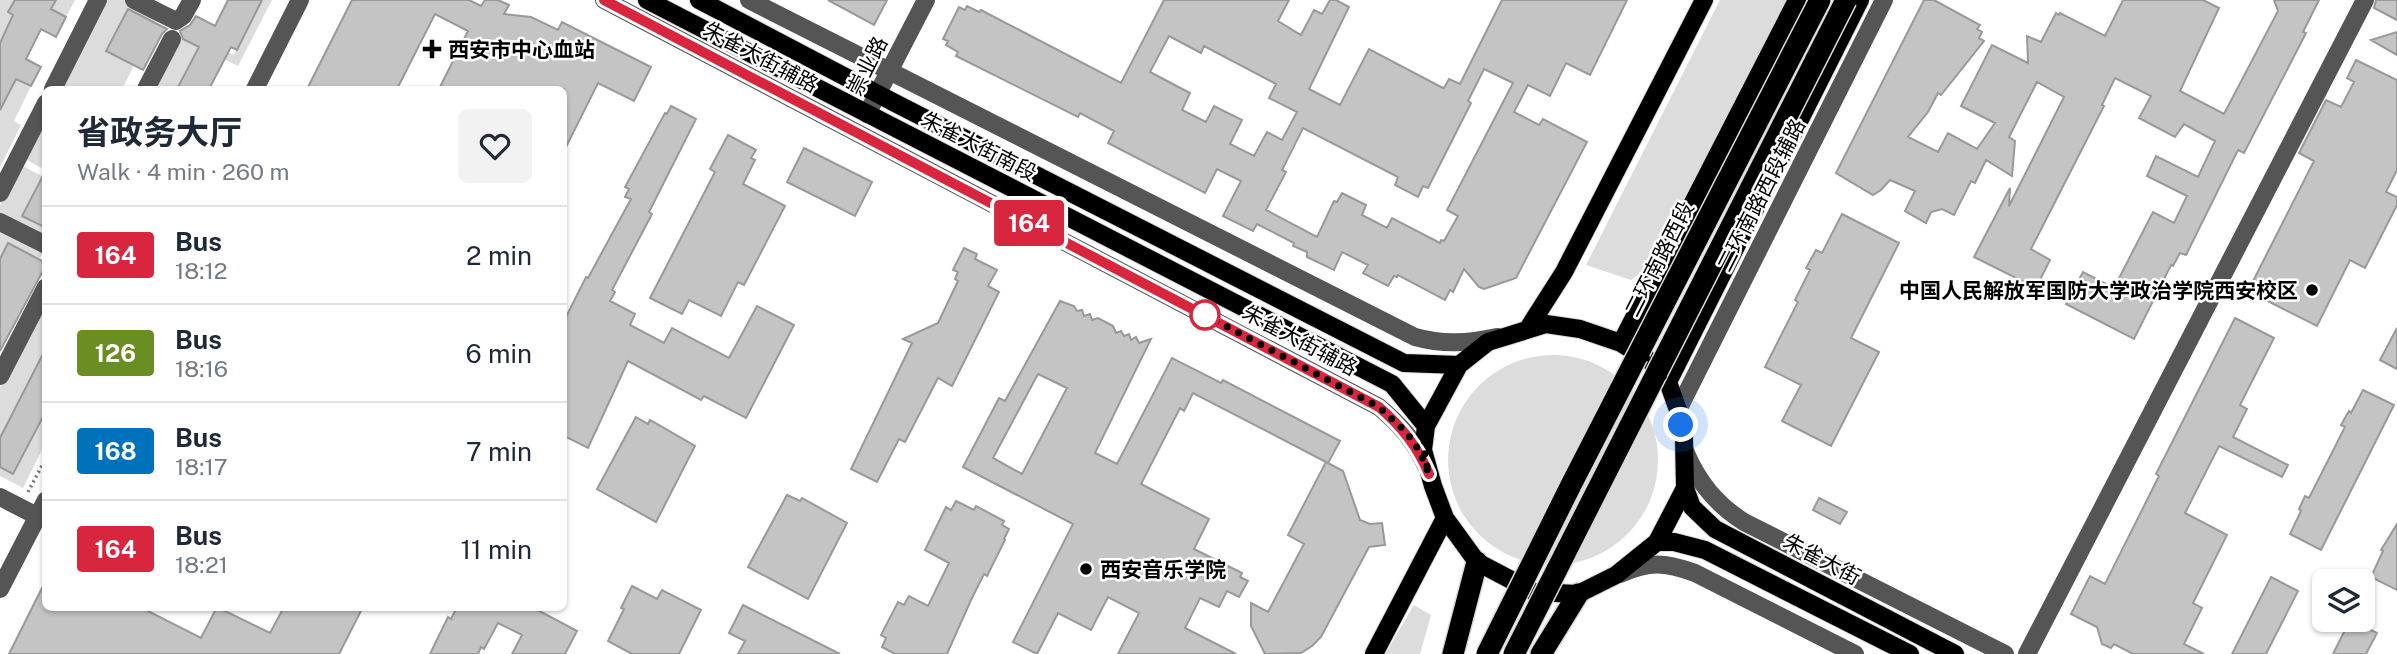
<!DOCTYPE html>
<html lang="en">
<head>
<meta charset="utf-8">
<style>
	:root { --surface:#fff; --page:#f2f2f3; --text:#1f2937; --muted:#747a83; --line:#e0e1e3 }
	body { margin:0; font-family:"Public Sans","Noto Sans SC",sans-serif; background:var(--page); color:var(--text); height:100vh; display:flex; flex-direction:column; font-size:26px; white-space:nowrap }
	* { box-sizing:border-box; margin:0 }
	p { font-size:23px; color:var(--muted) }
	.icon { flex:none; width:38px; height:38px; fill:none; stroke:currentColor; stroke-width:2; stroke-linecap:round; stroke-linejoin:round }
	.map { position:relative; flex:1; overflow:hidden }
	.side { position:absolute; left:42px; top:86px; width:525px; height:525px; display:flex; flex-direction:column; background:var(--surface); border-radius:10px; box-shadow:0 2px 5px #0004 }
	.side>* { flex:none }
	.badge { padding:0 14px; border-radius:5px; font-size:24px; line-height:46px }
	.controls { position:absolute; left:2312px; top:569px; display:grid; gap:14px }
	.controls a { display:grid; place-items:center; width:63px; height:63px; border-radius:10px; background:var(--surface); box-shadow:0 2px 5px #0004; font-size:35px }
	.you { position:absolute; width:35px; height:35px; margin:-18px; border:5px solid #fff; border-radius:50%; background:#1a73e8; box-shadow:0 0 0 10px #1a73e833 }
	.map>.badge { position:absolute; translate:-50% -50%; box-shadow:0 0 0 4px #fff }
	.round { display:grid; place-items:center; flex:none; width:74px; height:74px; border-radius:10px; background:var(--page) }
	.summary { display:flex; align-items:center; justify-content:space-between; height:119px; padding:0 35px }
	h1 { font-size:33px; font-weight:700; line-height:52px }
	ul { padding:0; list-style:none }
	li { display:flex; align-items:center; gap:21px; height:98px; padding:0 35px; border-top:2px solid var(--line) }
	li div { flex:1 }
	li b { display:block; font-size:26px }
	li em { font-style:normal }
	li .badge { min-width:77px; font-weight:700; text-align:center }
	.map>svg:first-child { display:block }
</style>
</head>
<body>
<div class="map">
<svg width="2397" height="654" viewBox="0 0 2397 654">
	<rect width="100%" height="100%" fill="#fff"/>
	<path fill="#dcdcdc" d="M0,0H15L8,12L16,16L9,23L0,46Z
		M56,0H75L66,17L51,9Z
		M104,0H126L158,16L155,25L122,89H59Z
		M262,0H272L238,66L199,47L177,89H152L179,37L181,38L185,30L234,55Z
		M1720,0H1790L1655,262L1631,280L1586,265Z
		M16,79L31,86L14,121L21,125L0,167V97Z
		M45,115V159L41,168L27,160L23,166L42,176L22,216L45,228V239L0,216V205Z
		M0,228L45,251V255L42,254L35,267L0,259Z
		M45,298V348L39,361L45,364L29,381L0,438V388Z
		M1448 460a105 105 0 1 1 210 0a105 105 0 1 1-210 0Z
		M45,411V444L23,488L0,476V467L13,473Z
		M1414,605L1431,615L1420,654H1385Z"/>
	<path fill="#c4c4c4" stroke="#999" stroke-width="2" fill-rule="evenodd" d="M15,0H56L51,9L66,17L56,37L41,29L26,59L41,67L31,86L16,79L0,110V43L13,15L8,12Z
		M228,0H262L237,50L231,47L209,89H177L199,47L183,39L180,31L190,25L196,16L215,26Z
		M352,0H469L481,6L485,0H498L509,5L504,14L531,17L558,30L562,22L651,67L634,101L598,83L564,151V89H439L468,31L435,14L397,89H307Z
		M828,0H887L874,25Z
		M1164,0H1289L1278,21L1301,35L1314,10L1322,14L1330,0H1336L1349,7L1309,89L1340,105L1369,49L1441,87L1444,88L1449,79L1460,84L1502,0H1627L1590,75L1566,63L1550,96L1528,85L1514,112L1539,125L1543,119L1587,142L1516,278L1484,289L1479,287L1464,269L1453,292L1450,290L1445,300L1398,275L1397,277L1394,276L1388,286L1363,273L1368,265L1342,252L1334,270L1307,257V252L1293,246L1294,243L1257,224L1253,231L1223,216L1241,181L1217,169L1205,193L1108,143L1114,131L1080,113L1078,117L956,56L958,52L946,45L948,41L943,39L959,7L965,10L967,6L979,12L981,10L1121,83ZM1169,36L1201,53L1204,46L1276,84L1269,98L1297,112L1282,140L1267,132L1254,156L1230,144L1242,120L1214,106L1206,122L1182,110L1190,93L1150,72ZM1484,69L1513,83L1447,210L1458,216L1444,241L1441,240L1440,243L1392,218L1387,228L1362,215L1366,205L1342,193L1337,202L1334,201L1317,237L1266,210L1286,172L1282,170L1303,128L1398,177L1395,185L1418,197L1423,186L1428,188L1471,103L1468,101Z
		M1924,0H1934L1980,25L1977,29L1982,32L1979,38L1984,41L1941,95L1938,93L1928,112L1908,137L1938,152L1948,133L1977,149L1995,123L1961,106L1992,45L2028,63L2027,36L2041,42L2056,13L2059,15L2060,13L2105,36L2123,0H2203L2219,8L2180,91L2224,114L2278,11L2274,0H2319L2303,32L2306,33L2244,153L2238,150L2186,255L2180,253L2173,266L2171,265L2134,339L2066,304L2083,272L2114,288L2153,212L2174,223L2187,196L2147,176L2156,156L2198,177L2215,141L2184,124L2175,137L2139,118L2151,96L2115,78L2102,105L2104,106L2031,249L2050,260L2036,288L1974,257L2010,188L2009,206L2064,97L2037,82L2009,137L2015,141L2012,176L1986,160L1975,183L1971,181L1954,215L1942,209L1931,212L1926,223L1905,211L1915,191L1890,180L1881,190L1873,195L1836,173Z
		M2376,0H2397V20L2374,8Z
		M128,9L167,29L162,34L143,70L106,51Z
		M2397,32V55L2371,40Z
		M2356,60L2397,80V170L2386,192L2397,197V205L2365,268L2350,260L2317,326L2248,291L2314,161L2299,153L2326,100L2341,107L2354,82L2347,78Z
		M671,106L696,119L649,212L652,214L612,290L615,292L610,301L635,314L630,325L664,343L672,328L729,358L757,306L794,325L746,418L704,396L701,400L628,361L588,448L564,436V321L586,277L588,278L631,199L625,197L629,189L625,187L665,113L667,114Z
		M728,135L756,150L751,158L755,160L743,184L785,206L744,285L738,282L721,316L689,300L682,314L650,298L715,172L710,169Z
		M804,148L872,182L855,216L787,182Z
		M46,170V228L22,216Z
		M1842,214L1899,243L1851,338L1879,352L1831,446L1782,421L1801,385L1765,367L1798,302L1795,300L1810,270L1806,268L1816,250L1822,253Z
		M8,243L46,263V265L0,351V259Z
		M964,248L977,254L975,259L997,270L988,286L999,292L952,386L938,378L905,442L899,439L877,482L851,469L912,343L903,339L938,323L958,281L955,279L958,272L953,270Z
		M1060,301L1074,306L1077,311L1082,310L1084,316L1090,314L1092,320L1098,318L1113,326L1116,333L1121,331L1124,336L1129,334L1131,340L1136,337L1139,343L1151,339L1095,453L1117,464L1172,358L1221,383L1223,380L1340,441L1328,463L1343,471L1360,520L1370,524L1382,523L1385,545L1369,547L1321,637L1312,646L1301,653L1265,654L1251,626V603L1268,612L1304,544L1288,535L1326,462L1193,393L1184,411L1180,408L1141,484L1209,519L1194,549L1242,573L1240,577L1248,581L1239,597L1227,591L1219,607L1200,598L1185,628L1236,654H1118L1139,613L1108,597L1091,630L1058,613L1037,654L1013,642L1073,524L963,467L999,398L1005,401ZM1038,374L1067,388L1022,474L993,458Z
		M2235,318L2274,338L2240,405L2247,409L2233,437L2288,465L2282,477L2219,446L2185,513L2227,535L2193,603L2202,608L2184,644L2204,654H2133L2114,644L2111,648L2102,644L2097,627L2071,614L2090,576L2105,584L2159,476L2156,474Z
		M2397,328V369L2380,360Z
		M46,348V411L13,474L0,467V438Z
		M2363,390L2394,405L2321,550L2290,534L2301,511L2299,509L2305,496L2309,498L2345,427L2341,425L2349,411L2351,413Z
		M636,417L648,424L650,420L695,446L656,522L597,489Z
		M787,495L800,501L802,498L847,523L808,599L748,567Z
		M1819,498L1847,512L1840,524L1813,510Z
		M956,501L974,510L976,506L1004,521L1002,525L1009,529L1004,539L1005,540L987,576L984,574L971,600L947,654H895L882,647L886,638L881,635L898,602L904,605L909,596L928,606L949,563L925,550L946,507L951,510Z
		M2397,524V590L2371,577L2383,551L2381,550Z
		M2271,577L2298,591L2266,654H2232Z
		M46,580V607H140L201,638L217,607L270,633L284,607H363L339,654H9Z
		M632,586L657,599L662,590L701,610L679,654H632L608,641L624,609L621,608Z
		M743,605L840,654H738L745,641L729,633Z
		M457,607H532L577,631L565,654H512L522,635L498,623L484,649L481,647L478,654H430L448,617L451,619Z
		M2350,620L2377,633L2366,654H2333Z"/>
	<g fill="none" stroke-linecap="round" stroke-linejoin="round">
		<g stroke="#dbdbdb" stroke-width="20">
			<path id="major" d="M647,0L1392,384L1426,426
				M699,0L895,103L1404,363L1459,365
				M1546,324L1580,329L1621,343L1650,361L1668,382L1678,410L1684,439L1685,488L1657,542L1616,575L1578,594L1534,592L1477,562L1445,518L1433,486L1423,450L1426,426L1459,365L1488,342Z
				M1529,327L1564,272L1704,0
				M1621,343L1797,0
				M1668,382L1860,0
				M1685,488L1692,507L1715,529L1955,654
				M1657,542H1674L1705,550L1910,654
				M1374,654L1445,518"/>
		</g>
		<g stroke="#dbdbdb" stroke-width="24">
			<path id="highway" d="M1453,654L1477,562
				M1541,654L1578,594"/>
		</g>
		<path stroke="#777" stroke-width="3.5" stroke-dasharray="2 3.5" stroke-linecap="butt" d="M28,492L46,458"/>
		<path stroke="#555" stroke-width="18" d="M134,0L176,21L183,16L192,0
			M604,0L1379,407C1399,424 1415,441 1426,466
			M749,0L1415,337C1444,345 1468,343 1497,337
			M53,89L98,0
			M146,89L172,39
			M255,89L300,0
			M867,114L926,0
			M0,193L46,103
			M0,222L46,245
			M0,376L46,287
			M1678,410L1884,0
			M1685,451C1698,482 1716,504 1744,522L2005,654
			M0,497L37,516
			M1620,574C1649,561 1665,562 1695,573L1855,654
			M0,589L46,500
			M2027,654L2365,0"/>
		<use href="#major" stroke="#000" stroke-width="18"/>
		<use href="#highway" stroke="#000" stroke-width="21"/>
		<g stroke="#dbdbdb" stroke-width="24" stroke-linecap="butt">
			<path id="highway-bridge" d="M1487,654L1571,485L1820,0
				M1514,654L1846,0"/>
		</g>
		<use href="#highway-bridge" stroke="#000" stroke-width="21"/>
	</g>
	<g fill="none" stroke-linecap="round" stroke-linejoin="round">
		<g stroke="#fff" stroke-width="16">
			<path id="line" d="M604,0L1379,407C1402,427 1417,446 1429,474"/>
		</g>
		<use href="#line" stroke="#d7263d" stroke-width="10"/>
		<path stroke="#000" stroke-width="7" stroke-dasharray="0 12.6" d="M1205,315L1379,407L1406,432L1419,450L1429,474C1419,436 1425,428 1444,394C1448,385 1453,374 1459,366C1477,343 1515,327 1543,324C1570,321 1634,344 1652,363C1669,380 1677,401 1681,425"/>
	</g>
	<g fill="#000" stroke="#fff" stroke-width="2.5">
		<path d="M428.5 38.5h7v7h7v7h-7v7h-7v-7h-7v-7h7z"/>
		<circle cx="2312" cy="290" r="7"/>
		<circle cx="1086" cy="569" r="7"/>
	</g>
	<circle fill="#fff" stroke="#d7263d" stroke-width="3.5" cx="1205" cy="315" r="14"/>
	<g text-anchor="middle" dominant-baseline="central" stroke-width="5" stroke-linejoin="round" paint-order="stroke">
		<g font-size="21" font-weight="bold" fill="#000" stroke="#fff" text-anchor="start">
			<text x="448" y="49">西安市中心血站</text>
			<text x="2298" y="290" text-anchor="end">中国人民解放军国防大学政治学院西安校区</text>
			<text x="1100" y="569">西安音乐学院</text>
		</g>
		<g font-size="21" fill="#000" stroke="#fff">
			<text transform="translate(761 57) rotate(28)">朱雀大街辅路</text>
			<text transform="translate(867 66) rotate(-63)">崇业路</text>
			<text transform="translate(979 146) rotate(27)">朱雀大街南段</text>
			<text transform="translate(1761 195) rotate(-63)">二环南路西段辅路</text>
			<text transform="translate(1659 259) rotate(-63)">二环南路西段</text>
			<text transform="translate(1300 340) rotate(28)">朱雀大街辅路</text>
			<text transform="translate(1822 559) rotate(28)">朱雀大街</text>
		</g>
	</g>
</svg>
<div class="controls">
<a><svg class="icon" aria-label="layers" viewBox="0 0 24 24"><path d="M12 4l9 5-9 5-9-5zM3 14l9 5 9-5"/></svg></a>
</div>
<div class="you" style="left:1681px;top:425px"></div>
<b class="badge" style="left:1029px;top:223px;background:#d7263d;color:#fff">164</b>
<section class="side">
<div class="summary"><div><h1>省政务大厅</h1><p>Walk · 4 min · 260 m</p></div><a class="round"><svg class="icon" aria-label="heart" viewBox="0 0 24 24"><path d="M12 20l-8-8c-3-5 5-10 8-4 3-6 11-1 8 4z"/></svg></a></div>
<ul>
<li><span class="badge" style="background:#d7263d;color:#fff">164</span><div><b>Bus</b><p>18:12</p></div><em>2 min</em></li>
<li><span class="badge" style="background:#6b8e23;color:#fff">126</span><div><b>Bus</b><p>18:16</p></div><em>6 min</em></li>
<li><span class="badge" style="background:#0072bc;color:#fff">168</span><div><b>Bus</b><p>18:17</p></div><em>7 min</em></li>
<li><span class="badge" style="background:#d7263d;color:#fff">164</span><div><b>Bus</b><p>18:21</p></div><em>11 min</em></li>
</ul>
</section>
</div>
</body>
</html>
